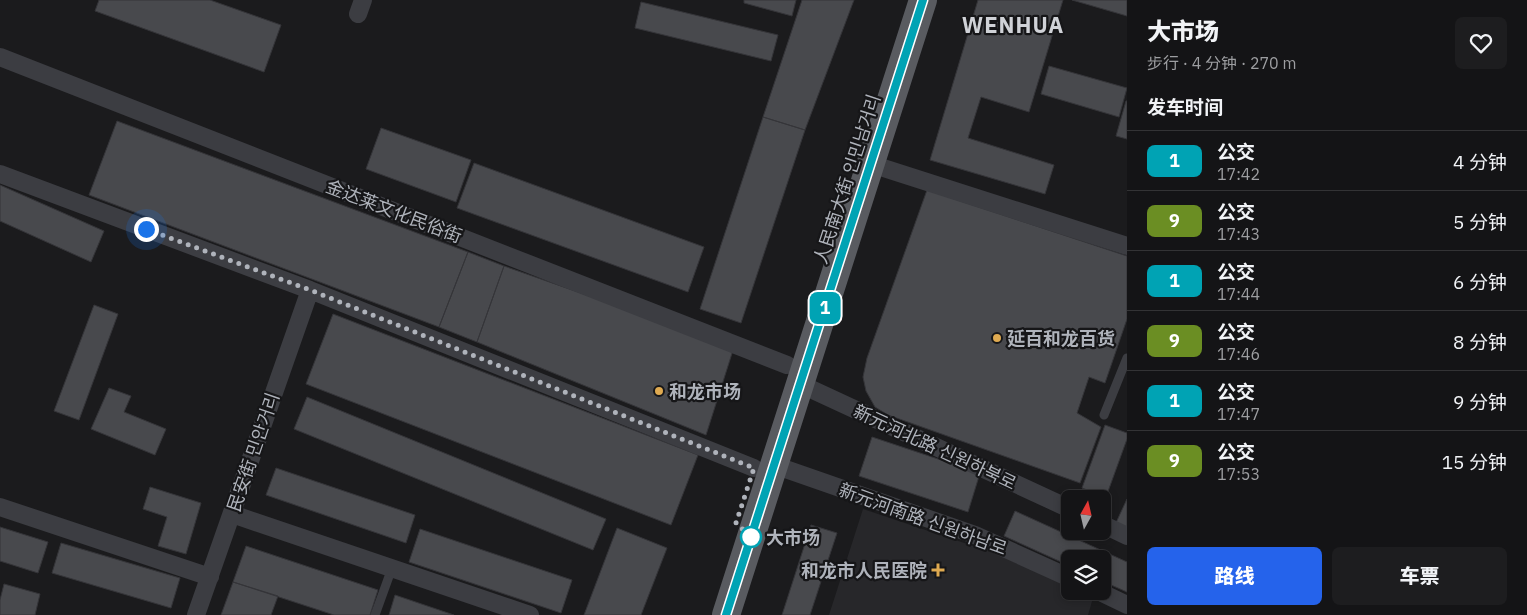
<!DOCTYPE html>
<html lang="zh">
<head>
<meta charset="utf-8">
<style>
	:root { --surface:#141416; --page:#1d1d1f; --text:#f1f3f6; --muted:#9d9ea1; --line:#333335; --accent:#2563eb }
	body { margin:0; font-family:"IBM Plex Sans","Noto Sans SC","Noto Sans KR",sans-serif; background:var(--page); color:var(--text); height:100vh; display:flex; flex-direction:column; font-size:19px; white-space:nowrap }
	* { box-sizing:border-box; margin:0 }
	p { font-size:16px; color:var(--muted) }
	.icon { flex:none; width:28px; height:28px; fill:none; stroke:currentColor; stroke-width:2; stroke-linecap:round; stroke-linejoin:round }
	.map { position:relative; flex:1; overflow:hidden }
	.panel { display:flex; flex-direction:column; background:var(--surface); width:400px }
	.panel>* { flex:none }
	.badge { padding:0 10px; border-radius:8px; font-size:18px; line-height:32px }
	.needle { width:32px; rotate:8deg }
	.buttons { position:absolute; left:1061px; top:490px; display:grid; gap:10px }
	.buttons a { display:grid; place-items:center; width:50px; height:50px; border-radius:8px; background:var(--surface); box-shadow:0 2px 8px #0003,0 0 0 1px var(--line); font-size:25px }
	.you { position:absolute; width:25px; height:25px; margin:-12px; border:4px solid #fff; border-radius:50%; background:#1a73e8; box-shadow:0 0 0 8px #1a73e833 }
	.map>.badge { position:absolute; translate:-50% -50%; box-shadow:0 0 0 2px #fff }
	h2 { padding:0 20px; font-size:19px; line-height:45px }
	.round { display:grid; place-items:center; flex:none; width:52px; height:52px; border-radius:8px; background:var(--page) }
	.headline { display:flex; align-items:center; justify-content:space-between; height:85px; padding:0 20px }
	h1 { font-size:24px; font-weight:800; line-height:38px }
	.cta { display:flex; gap:10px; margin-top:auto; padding:10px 20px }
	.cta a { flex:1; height:58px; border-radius:8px; background:var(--accent); color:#fff; font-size:20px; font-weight:800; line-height:58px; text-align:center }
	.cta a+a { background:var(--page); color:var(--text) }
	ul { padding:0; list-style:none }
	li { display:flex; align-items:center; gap:15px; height:60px; padding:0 20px; border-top:1px solid var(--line) }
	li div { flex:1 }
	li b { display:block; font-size:19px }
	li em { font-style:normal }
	li .badge { min-width:55px; font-weight:700; text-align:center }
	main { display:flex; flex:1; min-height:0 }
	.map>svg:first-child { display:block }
</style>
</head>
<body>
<main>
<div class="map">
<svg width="1127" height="615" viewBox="0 0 1127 615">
	<rect width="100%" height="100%" fill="#1b1b1d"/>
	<path fill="#27272a" d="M863,509L994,553L1070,587V591H1079L1093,598L1088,615H829Z"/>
	<path fill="#48494d" stroke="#353539" d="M99,0H210L281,25L264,72L95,11Z
		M744,0H796L792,16L744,3Z
		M802,0H854L805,130L763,117Z
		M978,0H1063L1029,112L981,97L968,138L1054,165L1045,194L930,160Z
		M1072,0H1127V16Z
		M641,2L778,35L771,61L635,28Z
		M1049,66L1127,88L1119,117L1041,94Z
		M1126,101H1127V139L1116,136Z
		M763,117L805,130L741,323L700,309Z
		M117,121L468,252L439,327L89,195Z
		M381,128L471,160L456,202L366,169Z
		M474,163L704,247L688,292L457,208Z
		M0,185L104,231L91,262L0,221Z
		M927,190L1127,256V319L1105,383L1089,377L1077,413L1101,427L1080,483L888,415L875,407L866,391L863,377L867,358Z
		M468,252L504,266L477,342L439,327Z
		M504,266L734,347L706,435L477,342Z
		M94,305L118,314L79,420L54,411Z
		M333,314L698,455L671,525L306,384Z
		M109,388L131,396L124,412L166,429L155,455L91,429Z
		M307,397L606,519L593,550L294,429Z
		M1105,425L1127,433V439L1106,497L1082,488Z
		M872,437L980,473L968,512L859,476Z
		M276,468L415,515L406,543L266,495Z
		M150,487L201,503L186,554L158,546L167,517L143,509Z
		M1127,499V533L1114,527Z
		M1015,511L1127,562V592L1102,581V559H1070V566L1004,536Z
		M811,525L837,533L810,615H782Z
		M0,527L48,542L38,573L0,561Z
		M617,528L667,548L641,615H584Z
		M420,529L572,580L561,613L409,562Z
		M61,543L180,578L171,608L52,573Z
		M246,546L378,590L370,615H334L233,582Z
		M233,582L278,596L271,615H221Z
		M4,584L40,594L35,615H0V600Z
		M395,595L454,615H389Z"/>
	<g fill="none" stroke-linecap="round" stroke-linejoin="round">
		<path stroke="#3c3d42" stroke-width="9" d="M1104,415L1127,358
			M375,615L392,568"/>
		<path stroke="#3c3d42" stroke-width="18" d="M358,14L363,0
			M0,57L787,365
			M871,164L1127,246
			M0,174L310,290L754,468
			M800,384L1070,509
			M774,465L975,535L1070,578
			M0,507L210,577
			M232,514L530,615
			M1102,524L1127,536
			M1098,591L1127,605
			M196,615L310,290"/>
		<path stroke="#595b60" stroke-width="28" d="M726,615L923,0"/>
	</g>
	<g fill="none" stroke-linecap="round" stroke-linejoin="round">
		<g stroke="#fff" stroke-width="11">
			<path id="line" d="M726,615L923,0"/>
		</g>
		<use href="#line" stroke="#00a3b4" stroke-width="8"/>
		<path stroke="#afb3bb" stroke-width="5" stroke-dasharray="0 9" d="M146,229L310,290L754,468L736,523L751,537"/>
	</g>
	<g fill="#dfaa51" stroke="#161618" stroke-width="2">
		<circle cx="997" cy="338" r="5"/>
		<circle cx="659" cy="391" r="5"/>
		<path d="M935.5 562.5h5v5h5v5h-5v5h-5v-5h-5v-5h5z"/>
	</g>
	<circle fill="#fff" stroke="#00a3b4" stroke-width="2.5" cx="751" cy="537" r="10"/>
	<g text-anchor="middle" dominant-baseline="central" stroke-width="4.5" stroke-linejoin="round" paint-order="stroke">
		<g font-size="18" fill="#afb3bb" stroke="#161618">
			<text transform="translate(847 179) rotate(-72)">人民南大街 인민남거리</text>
			<text transform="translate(394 211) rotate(21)">金达莱文化民俗街</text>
			<text transform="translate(935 447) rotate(25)">新元河北路 신원하북로</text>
			<text transform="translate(253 452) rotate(-71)">民安街 민안거리</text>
			<text transform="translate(923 519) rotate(20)">新元河南路 신원하남로</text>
		</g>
		<g font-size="18" font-weight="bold" fill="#afb3bb" stroke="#161618" text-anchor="start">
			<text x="1007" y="338">延百和龙百货</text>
			<text x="669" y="391">和龙市场</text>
			<text x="927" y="570" text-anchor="end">和龙市人民医院</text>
		</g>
		<g font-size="18" font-weight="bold" fill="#afb3bb" stroke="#161618" text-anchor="start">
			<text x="766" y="537">大市场</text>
		</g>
		<g font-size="22" font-weight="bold" letter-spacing="1" fill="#d0d2d7" stroke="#161618">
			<text x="1013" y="24">WENHUA</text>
		</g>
	</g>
</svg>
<div class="buttons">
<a><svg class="needle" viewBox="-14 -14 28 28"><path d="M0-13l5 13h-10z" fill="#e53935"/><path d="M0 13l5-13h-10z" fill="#9d9ea1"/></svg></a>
<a><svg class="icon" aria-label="layers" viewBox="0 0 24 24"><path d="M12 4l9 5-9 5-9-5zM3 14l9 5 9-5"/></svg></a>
</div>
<div class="you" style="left:146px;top:229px"></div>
<b class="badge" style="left:825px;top:308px;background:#00a3b4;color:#fff">1</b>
</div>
<section class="panel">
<div class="headline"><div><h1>大市场</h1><p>步行 · 4 分钟 · 270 m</p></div><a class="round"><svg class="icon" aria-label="heart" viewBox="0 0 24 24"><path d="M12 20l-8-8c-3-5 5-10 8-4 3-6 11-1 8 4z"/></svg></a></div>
<h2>发车时间</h2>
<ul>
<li><span class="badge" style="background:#00a3b4;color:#fff">1</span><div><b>公交</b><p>17:42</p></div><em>4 分钟</em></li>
<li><span class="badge" style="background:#6b8e23;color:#fff">9</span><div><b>公交</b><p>17:43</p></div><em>5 分钟</em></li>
<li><span class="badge" style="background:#00a3b4;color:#fff">1</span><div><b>公交</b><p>17:44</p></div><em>6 分钟</em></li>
<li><span class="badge" style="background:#6b8e23;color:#fff">9</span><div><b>公交</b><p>17:46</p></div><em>8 分钟</em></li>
<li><span class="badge" style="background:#00a3b4;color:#fff">1</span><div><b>公交</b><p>17:47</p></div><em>9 分钟</em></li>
<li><span class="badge" style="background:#6b8e23;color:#fff">9</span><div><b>公交</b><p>17:53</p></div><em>15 分钟</em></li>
</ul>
<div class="cta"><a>路线</a><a>车票</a></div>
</section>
</main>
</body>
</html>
